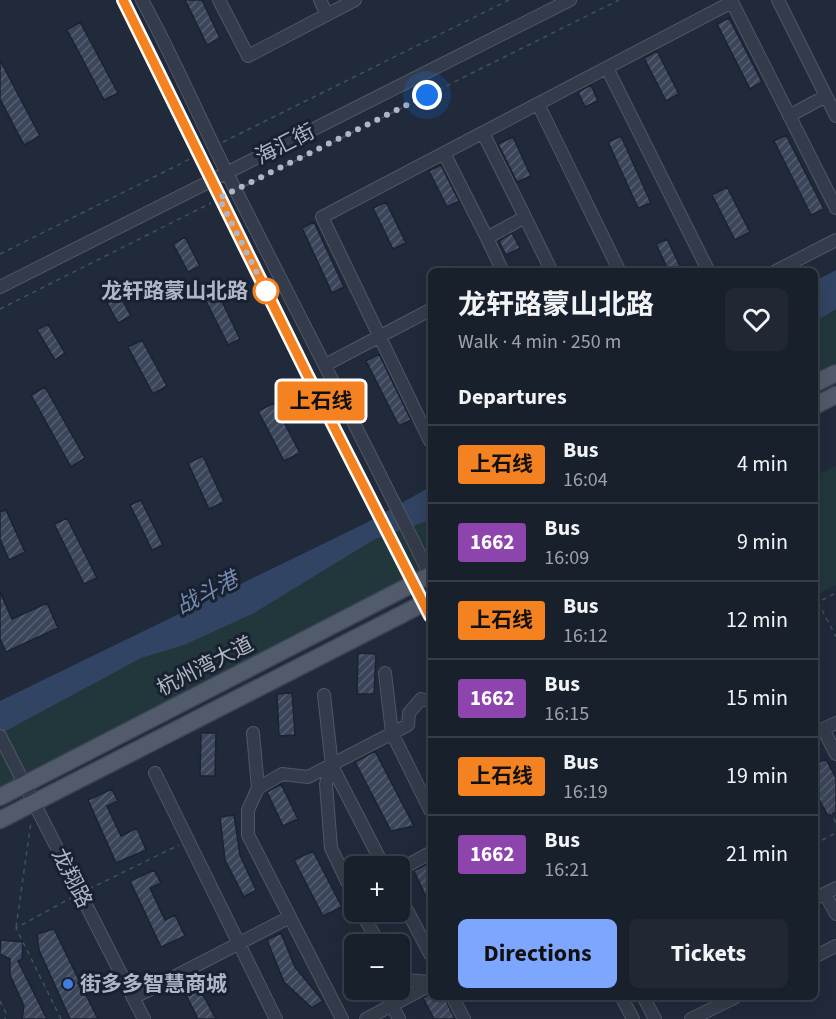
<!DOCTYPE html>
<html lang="en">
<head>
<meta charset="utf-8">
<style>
	:root { --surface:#18202c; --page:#212834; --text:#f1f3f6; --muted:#9fa3a9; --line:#363e48; --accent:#7da6fe }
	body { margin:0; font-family:"Source Sans 3","Noto Sans SC",sans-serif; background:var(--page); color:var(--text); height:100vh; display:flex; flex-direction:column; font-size:22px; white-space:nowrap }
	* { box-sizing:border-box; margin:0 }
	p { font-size:20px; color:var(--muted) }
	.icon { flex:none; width:33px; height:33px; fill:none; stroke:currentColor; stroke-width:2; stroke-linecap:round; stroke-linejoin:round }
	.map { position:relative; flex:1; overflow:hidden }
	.panel { position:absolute; left:428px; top:268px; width:390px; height:732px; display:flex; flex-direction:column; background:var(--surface); border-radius:9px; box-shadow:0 6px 24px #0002,0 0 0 2px var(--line) }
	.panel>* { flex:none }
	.badge { padding:0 12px; border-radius:4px; font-size:21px; line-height:39px }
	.buttons { position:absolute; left:344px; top:856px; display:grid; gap:12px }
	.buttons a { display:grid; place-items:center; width:66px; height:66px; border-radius:9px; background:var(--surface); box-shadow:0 6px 24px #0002,0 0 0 2px var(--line); font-size:30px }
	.you { position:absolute; width:30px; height:30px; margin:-15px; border:4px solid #fff; border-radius:50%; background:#1a73e8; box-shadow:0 0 0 9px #1a73e833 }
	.map>.badge { position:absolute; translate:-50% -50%; box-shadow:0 0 0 3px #fff }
	h2 { padding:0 30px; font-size:22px; line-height:54px }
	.round { display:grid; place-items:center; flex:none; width:63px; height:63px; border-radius:9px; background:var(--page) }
	.overview { display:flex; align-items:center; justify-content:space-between; height:102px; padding:0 30px }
	h1 { font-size:28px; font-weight:700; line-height:45px }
	.button { display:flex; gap:12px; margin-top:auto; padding:12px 30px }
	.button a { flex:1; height:69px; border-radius:9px; background:var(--accent); color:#111; font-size:24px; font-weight:700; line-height:69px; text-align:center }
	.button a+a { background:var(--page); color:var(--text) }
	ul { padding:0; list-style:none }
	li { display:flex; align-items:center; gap:18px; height:78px; padding:0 30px; border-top:2px solid var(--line) }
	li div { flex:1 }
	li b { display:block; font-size:22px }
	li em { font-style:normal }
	li .badge { min-width:66px; font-weight:700; text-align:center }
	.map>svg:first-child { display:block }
</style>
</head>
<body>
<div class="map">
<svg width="836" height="1019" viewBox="0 0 836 1019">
	<defs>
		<pattern id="building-hatch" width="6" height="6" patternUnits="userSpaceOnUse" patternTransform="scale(1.5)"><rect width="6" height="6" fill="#3c465b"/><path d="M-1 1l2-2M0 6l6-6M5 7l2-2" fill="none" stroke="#565e71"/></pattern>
	</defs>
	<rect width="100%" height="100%" fill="#202a3b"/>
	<path fill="#22373c" d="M836,306V362L815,374L814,319Z
		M836,466V585L815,595V476Z
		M430,516V571L0,792V733L141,655L374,536Z"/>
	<path fill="#324464" d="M836,270V309L815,322V281Z
		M430,487V520L375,539L254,613L184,645L141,658L0,734V701L366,523Z"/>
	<path fill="url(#building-hatch)" stroke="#1b2332" stroke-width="1.5" d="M185,0H202L220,38L207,45Z
		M729,18L762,82L750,89L717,24Z
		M80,22L118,93L104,100L67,30Z
		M657,51L679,94L666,101L644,58Z
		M0,60L40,136L24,145L0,99Z
		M591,85L598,101L585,107L578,92Z
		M786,135L824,209L811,215L774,141Z
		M621,136L651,203L638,208L608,142Z
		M513,137L531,176L517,182L498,144Z
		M441,165L459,201L447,207L429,171Z
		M727,187L750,232L735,240L712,195Z
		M386,202L406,243L393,249L373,208Z
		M314,222L344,287L332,293L302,228Z
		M512,233L520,248L506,255L499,241Z
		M185,237L200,266L188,272L173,244Z
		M667,239L683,272H669L656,244Z
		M217,291L240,339L228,345L204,297Z
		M118,292L131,316L118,323L105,299Z
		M48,324L65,353L55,360L37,330Z
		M142,340L167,386L153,394L128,347Z
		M379,354L411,420L399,426L366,361Z
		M45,387L85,458L71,467L31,395Z
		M274,403L300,453L284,461L258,411Z
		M203,456L224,502L209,509L188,463Z
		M141,500L163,545L152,550L130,505Z
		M6,510L25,552L9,560L0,539V512Z
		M67,518L97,578L84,584L54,524Z
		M0,592L12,619L47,603L58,628L6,652L0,639Z
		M358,653L376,654L374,694H357Z
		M292,693L295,735L279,736L277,694Z
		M201,733H216L215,776H200Z
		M375,751L414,826L391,831L355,762Z
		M826,759L836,778V812L828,816L814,790V765Z
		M281,784L298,819L283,826L267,792Z
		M112,789L118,801L107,806L121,836L137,828L146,850L116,863L88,800Z
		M234,815L240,855L256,890L244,897L225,860L220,817Z
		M313,851L342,907L323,916L294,860Z
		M430,862V906L414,871Z
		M154,870L161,883L150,888L165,920L175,915L185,936L161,947L130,881Z
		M54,929L98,1019H70L39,950L37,934Z
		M281,933L295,967L323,1001L312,1008L284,982L267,940Z
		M1,940L23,942L22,959L18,961L47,1019H22L24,1006L10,975V959L0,954Z
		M203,971L194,978L216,1019H198L180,983Z
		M430,994V998H445L455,1019H434L423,998Z"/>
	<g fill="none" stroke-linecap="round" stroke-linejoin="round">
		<g stroke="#4f5766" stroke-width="14">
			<path id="minor" d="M123,0L307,374L430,616
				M142,0C174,58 198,116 228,175C295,308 364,441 430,575
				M219,0L248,56L355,0
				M320,0L327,15
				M778,0L836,116
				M607,68L709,272
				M538,104L620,272
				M789,116L826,96
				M483,133L525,217
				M444,153L487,238
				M503,272L487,238L525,217L552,272
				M774,272L836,240
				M0,287L570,0
				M327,364L430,310
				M430,441L322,217L732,2L836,208
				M385,673L392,733L430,810
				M324,695L332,766L384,867
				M823,729L836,754
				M253,733L258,788
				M814,733L836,723
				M0,736L144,1019
				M332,766L326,784L331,848L354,896
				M155,773L276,1019
				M399,870L430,853
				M825,894L836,914
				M399,895L430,954
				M814,899L836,888
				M361,912L380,945
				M814,957L836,946
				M399,970L407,980L430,982
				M133,998L290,917
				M453,998L464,1019
				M622,998L633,1019
				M644,998L655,1019
				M392,1005L399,1019
				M342,1019L248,835V810L258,788L282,774L308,777L408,725L409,713L421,699L430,701
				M366,1019L430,985
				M691,1019L734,998"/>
		</g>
		<g stroke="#3d4554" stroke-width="19">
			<path id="major" d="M814,384L836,373
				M814,406L836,395
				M0,797L430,575
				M0,820L430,600"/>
		</g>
		<path stroke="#3d5356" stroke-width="1.5" stroke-dasharray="4.5 4.5" stroke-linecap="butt" d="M223,142L509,0
			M245,186L619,0
			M0,254L190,159
			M0,309L211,203
			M818,602L836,637
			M814,604L836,593
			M814,778L836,823
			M814,804L824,799
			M814,832L819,841
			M814,844L836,833
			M89,889L179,845
			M16,927L31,822
			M0,1001L6,1013L5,1019
			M61,1019L16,928L71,898"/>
		<use href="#minor" stroke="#343c4b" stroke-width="12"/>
		<use href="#major" stroke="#525b6b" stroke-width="16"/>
	</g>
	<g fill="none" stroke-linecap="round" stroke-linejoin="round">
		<g stroke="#fff" stroke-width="14">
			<path id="line" d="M123,0L307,374L430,616"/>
		</g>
		<use href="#line" stroke="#f58220" stroke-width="9"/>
		<path stroke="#afb7c7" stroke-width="6" stroke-dasharray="0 10.8" d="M266,291L219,198L427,95"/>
	</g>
	<circle fill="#fff" stroke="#f58220" stroke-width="3" cx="266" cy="291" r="12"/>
	<circle fill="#3f7fe0" stroke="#192130" stroke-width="2" cx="68" cy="984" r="6"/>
	<g text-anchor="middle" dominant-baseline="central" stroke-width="6" stroke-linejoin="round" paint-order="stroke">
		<g font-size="21" fill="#afb7c7" stroke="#192130">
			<text transform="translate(285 144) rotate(-27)">海汇街</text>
			<text transform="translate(205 666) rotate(-27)">杭州湾大道</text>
			<text transform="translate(72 878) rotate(63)">龙翔路</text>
		</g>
		<g font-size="21" font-weight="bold" fill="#afb7c7" stroke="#192130" text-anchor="end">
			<text x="248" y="291">龙轩路蒙山北路</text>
		</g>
		<g font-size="21" font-weight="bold" fill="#afb7c7" stroke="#192130" text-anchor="start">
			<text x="80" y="984">街多多智慧商城</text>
		</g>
		<g font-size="22" font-style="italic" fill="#748bb2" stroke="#192130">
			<text transform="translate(207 593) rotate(-27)">战斗港</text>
		</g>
	</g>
</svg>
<div class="buttons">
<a>+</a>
<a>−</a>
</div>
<div class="you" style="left:427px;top:95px"></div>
<b class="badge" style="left:321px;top:401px;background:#f58220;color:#111">上石线</b>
<section class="panel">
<div class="overview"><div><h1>龙轩路蒙山北路</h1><p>Walk · 4 min · 250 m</p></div><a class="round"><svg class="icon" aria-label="heart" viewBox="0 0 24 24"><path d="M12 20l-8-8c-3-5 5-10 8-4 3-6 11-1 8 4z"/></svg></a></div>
<h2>Departures</h2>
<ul>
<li><span class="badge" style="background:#f58220;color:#111">上石线</span><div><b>Bus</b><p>16:04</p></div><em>4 min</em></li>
<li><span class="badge" style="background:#8e44ad;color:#fff">1662</span><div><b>Bus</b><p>16:09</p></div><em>9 min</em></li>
<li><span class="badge" style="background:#f58220;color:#111">上石线</span><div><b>Bus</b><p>16:12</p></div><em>12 min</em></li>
<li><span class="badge" style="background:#8e44ad;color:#fff">1662</span><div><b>Bus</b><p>16:15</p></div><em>15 min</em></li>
<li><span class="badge" style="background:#f58220;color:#111">上石线</span><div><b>Bus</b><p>16:19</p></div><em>19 min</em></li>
<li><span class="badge" style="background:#8e44ad;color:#fff">1662</span><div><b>Bus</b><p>16:21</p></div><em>21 min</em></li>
</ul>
<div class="button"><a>Directions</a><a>Tickets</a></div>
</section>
</div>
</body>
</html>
